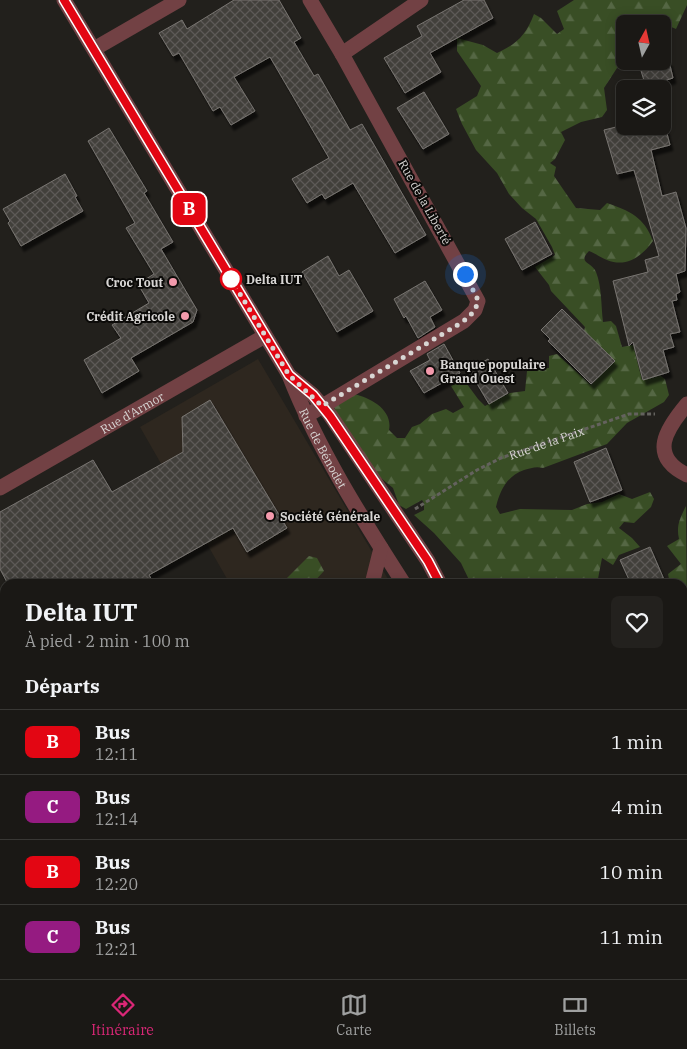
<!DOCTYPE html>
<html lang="fr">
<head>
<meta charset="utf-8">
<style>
	:root { --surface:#1a1815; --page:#23211e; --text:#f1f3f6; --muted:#9fa0a0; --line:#383734; --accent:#db2777 }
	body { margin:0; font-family:"IBM Plex Serif",serif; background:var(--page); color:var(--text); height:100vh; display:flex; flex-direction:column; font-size:19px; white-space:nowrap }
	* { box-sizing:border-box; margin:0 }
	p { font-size:16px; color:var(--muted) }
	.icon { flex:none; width:28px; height:28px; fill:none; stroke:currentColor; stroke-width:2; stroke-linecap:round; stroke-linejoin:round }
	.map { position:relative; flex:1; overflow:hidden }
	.drawer { position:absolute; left:0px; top:579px; width:688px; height:401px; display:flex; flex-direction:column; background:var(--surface); border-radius:15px 15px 0 0; box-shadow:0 2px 12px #0003,0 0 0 1px var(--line) }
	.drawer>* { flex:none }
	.badge { padding:0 10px; border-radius:8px; font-size:18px; line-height:32px }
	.needle { width:32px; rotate:8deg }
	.tools { position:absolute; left:616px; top:15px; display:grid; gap:10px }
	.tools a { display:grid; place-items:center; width:55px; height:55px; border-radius:8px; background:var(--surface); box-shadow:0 2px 12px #0003,0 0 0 1px var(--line); font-size:25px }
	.you { position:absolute; width:25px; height:25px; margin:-12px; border:4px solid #fff; border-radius:50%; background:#1a73e8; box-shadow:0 0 0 8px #1a73e833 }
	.map>.badge { position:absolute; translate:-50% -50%; box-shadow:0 0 0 2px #fff }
	h2 { padding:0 25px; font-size:19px; line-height:45px }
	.round { display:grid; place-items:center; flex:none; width:52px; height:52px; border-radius:8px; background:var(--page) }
	.overview { display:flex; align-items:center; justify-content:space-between; height:85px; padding:0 25px }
	h1 { font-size:24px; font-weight:800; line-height:38px }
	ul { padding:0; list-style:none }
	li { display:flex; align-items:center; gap:15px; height:65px; padding:0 25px; border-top:1px solid var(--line) }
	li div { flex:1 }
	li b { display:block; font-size:19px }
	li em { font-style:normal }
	li .badge { min-width:55px; font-weight:700; text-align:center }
	.tab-bar { display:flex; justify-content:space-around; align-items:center; height:70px; border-top:1px solid var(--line); background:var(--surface); font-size:14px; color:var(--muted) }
	.tab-bar a { display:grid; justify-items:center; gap:2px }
	.tab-bar .on { color:var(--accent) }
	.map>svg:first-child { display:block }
</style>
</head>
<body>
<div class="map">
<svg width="687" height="979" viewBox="0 0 687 979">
	<defs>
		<pattern id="grass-tufts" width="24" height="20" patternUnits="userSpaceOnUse" patternTransform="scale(1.25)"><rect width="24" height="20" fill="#394e25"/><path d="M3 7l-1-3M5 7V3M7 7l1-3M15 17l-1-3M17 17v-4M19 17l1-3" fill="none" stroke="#556744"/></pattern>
		<pattern id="forest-firs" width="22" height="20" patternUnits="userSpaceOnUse" patternTransform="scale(1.25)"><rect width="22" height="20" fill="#394e25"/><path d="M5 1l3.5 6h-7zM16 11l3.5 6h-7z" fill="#556744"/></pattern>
		<pattern id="building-cross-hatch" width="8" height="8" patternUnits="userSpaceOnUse" patternTransform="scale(1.25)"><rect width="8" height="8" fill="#423f3b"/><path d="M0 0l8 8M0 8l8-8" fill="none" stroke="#5d5a56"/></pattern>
		<filter id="shadow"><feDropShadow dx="3" dy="5.5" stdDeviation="1" flood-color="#0009"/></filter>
	</defs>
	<rect width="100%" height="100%" fill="#22201c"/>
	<path fill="#2e271f" d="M258,359L391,584H230L140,427Z
		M0,662L5,664V975H580L578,979H0Z"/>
	<path fill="url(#grass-tufts)" d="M5,856V975H7V979H0V866Z"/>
	<path fill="url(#forest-firs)" d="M574,0H687V5L676,29L662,23L625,24L626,61L617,68L604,88L607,110L602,117L581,122L561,132L565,140L555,159L550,163L556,167L554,176L576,208L600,210L607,203C630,211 644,217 653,241C642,256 627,268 607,260C601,258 595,253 589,251C577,263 592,262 596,272C602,287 601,306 603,322L611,321L616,326L622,347L633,345L642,380L661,376L665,379L669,395L664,402L627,423L607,444L543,468C536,466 531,468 524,470C507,476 500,490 496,507L500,514L520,509L572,510L587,504L602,502L619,494L632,499L650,492L654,499L651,507L634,523L624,522L619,528L632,538L640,547L619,555L613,565L602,558L597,584H471L461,563L434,533L414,515L424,510V503L422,500L406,509L399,505L393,488L376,474L356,446L333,406L354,394C371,398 393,410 389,430L397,438H405L412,427L420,424L432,414L446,409L453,413L464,407L451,386L464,380L478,399L485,406L510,393L525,391L527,371L542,368H549V356L557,354L591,385L610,366L583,335L585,327L551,291L549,285L535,267L555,255L552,247L536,219L522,208L509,194L497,173L476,150L462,124L456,109L477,96L481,86L457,51V38L483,45L497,53C517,44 526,35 534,14L541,18L557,34L564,29L557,11Z
		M686,506L687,620L683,622L682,584H670L668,574L681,564L667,546L679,539C676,526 680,518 686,506Z
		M309,556L317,558L324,571L312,584H281Z
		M0,599L5,601V704L0,702Z
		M683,947L687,952V979H626L627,975H682Z"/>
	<path fill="url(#building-cross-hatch)" stroke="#787571" filter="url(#shadow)" d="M234,0H279L301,38L294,42L314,76L318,74L350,130L362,124L426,235L395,253L353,183L325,199L322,194L307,203L292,179L329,158L270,57L234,77L255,111L231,125L220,107L213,111L179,53L173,56L159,33L182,20L187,29Z
		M464,0H484L493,18L430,53L441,72L405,93L384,58L422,36L417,26Z
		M638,61H669L673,78L646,87Z
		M424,92L449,134L423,149L397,108Z
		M664,122L670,145L651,150L662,196L676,192L686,228L685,271L676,274L680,292L676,294L677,300L672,301L680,332L670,334L674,347L663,350L669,372L643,380L633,342L629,346L613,281L648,272L645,260L659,256L634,170L617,174L604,130L620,126H662V123Z
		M109,128L147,191L144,193L173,242L161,249L197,310L193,322L131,358L139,371L102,393L84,360L121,338L112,325L149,303L138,284L154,274L126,228L135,223L88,141Z
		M65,174L77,196L75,197L83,211L21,246L8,223L10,221L3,209Z
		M535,222L552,254L522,270L505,239Z
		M328,256L339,276L349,270L373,311L337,332L302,272Z
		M425,281L442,310L430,317L435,327L418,338L406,316L404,318L394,299Z
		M562,309L615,361L591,384L548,341L550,339L541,330Z
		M444,344L460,373L424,393L410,371L430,360L427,354Z
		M488,359L508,393L489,404L469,370Z
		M210,400L287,528L247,552L233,528L149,575L154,584H8L0,569V512L93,460L112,492L183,452L182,417Z
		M606,448L622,490L590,502L574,462Z
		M650,547L666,584H631L620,560Z"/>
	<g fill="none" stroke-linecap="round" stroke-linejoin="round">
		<path stroke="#64625e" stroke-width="3" stroke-dasharray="4 2.5" stroke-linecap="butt" id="s1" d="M415,509L477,470L501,458L629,414H655"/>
		<g stroke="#724144" stroke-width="15">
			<path id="s2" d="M64,0L289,375C318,449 361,517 404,584"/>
			<path d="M94,49L179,0"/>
			<path d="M342,54L421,0"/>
			<path d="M290,376L313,395L330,415L428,561L440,584"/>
			<path d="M687,404C666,429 648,456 687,475"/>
			<path d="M306,416L464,321L475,310L478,301L342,54L310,0"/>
			<path id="s3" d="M0,488L265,336"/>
			<path d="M372,584L381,548"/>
			<path d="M0,791L5,784"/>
			<path d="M0,831L5,823"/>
		</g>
		<path stroke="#c25f67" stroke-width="15" d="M682,925L687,930
			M607,979L608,975"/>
	</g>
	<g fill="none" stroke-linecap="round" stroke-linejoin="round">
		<g stroke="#fff" stroke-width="11">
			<path id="line" d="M64,0L289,375L313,395L330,416L428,561L440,584"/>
		</g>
		<use href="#line" stroke="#e30613" stroke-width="8"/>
		<path stroke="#d8d6d4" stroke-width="5" stroke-dasharray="0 9" d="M231,279L289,375L322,406L451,329C462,322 476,315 478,300L465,274"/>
	</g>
	<circle fill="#fff" stroke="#e30613" stroke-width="2.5" cx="231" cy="279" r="10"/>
	<g fill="#f39aac" stroke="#0b0a08" stroke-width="2">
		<circle cx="173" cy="282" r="5"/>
		<circle cx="185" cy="316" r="5"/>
		<circle cx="430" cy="371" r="5"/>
		<circle cx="270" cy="516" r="5"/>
	</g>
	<g text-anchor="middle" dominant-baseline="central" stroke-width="4" stroke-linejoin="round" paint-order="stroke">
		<g font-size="12" fill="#d8d6d4" stroke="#0b0a08">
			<text transform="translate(425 202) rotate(61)">Rue de la Liberté</text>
			<text stroke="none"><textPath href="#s3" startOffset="152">Rue d'Armor</textPath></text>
			<text stroke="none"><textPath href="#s1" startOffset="148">Rue de la Paix</textPath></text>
			<text stroke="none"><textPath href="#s2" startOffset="518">Rue de Bénodet</textPath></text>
		</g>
		<g font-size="12" font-weight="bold" fill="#d8d6d4" stroke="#0b0a08" text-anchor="start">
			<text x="246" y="279">Delta IUT</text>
		</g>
		<g font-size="12" font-weight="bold" fill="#d8d6d4" stroke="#0b0a08" text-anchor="end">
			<text x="163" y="282">Croc Tout</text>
			<text x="175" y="316">Crédit Agricole</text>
			<text x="440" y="364" text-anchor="start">Banque populaire<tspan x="440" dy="14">Grand Ouest</tspan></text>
			<text x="280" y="516" text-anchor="start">Société Générale</text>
		</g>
	</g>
</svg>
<div class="tools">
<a><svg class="needle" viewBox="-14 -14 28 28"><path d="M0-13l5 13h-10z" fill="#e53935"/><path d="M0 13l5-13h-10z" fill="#9fa0a0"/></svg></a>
<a><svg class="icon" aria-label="layers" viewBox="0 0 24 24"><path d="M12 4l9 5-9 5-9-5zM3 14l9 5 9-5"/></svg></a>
</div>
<div class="you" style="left:465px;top:274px"></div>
<b class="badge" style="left:189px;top:209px;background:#e30613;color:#fff">B</b>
<section class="drawer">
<div class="overview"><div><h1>Delta IUT</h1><p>À pied · 2 min · 100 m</p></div><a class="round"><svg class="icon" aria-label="heart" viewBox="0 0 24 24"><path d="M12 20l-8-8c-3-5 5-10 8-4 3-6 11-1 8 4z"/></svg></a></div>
<h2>Départs</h2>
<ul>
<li><span class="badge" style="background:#e30613;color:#fff">B</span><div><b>Bus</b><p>12:11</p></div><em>1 min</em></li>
<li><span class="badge" style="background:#951b81;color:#fff">C</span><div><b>Bus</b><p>12:14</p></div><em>4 min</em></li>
<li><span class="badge" style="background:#e30613;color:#fff">B</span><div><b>Bus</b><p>12:20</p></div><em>10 min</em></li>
<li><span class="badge" style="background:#951b81;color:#fff">C</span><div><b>Bus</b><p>12:21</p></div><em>11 min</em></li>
</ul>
</section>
</div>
<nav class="tab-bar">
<a class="on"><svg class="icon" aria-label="directions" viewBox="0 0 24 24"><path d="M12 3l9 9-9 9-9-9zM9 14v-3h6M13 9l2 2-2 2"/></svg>Itinéraire</a>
<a><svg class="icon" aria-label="map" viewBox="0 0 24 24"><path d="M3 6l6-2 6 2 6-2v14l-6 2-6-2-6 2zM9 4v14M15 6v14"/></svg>Carte</a>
<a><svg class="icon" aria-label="tickets" viewBox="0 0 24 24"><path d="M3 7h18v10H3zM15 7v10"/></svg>Billets</a>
</nav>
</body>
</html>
